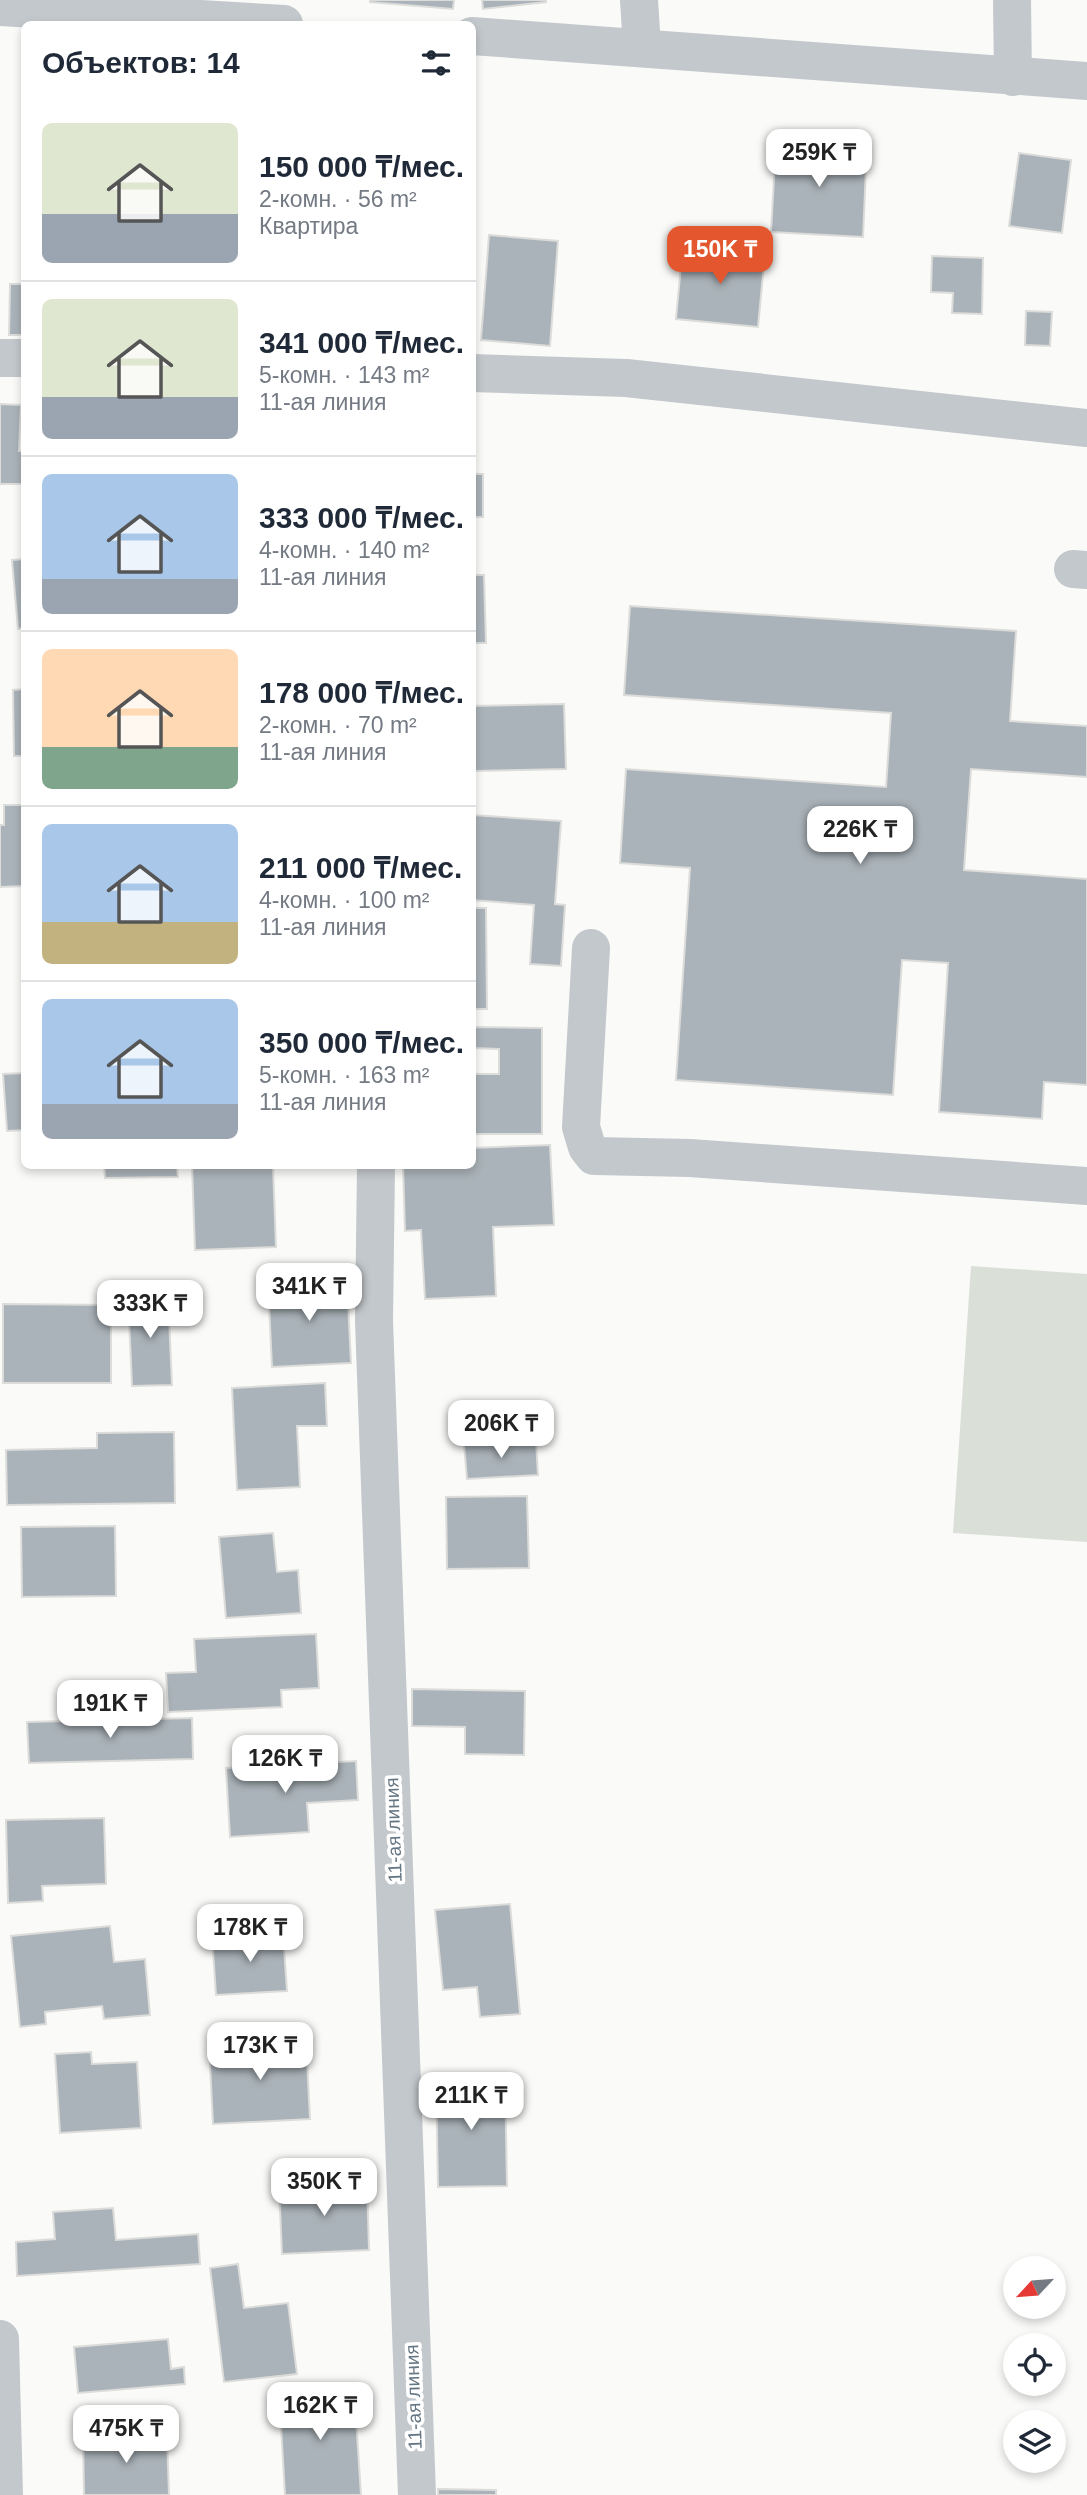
<!DOCTYPE html>
<html lang="ru">
<meta charset="utf-8">
<style>
:root{--surface:#fff;--page:#f2f2f3;--text:#1f2937;--muted:#747a83;--line:#e0e1e3;--accent:#e4572e}
body{margin:0;font-family:Helvetica,sans-serif;background:var(--page);color:var(--text);height:100vh;display:flex;flex-direction:column;font-size:26px;white-space:nowrap}
*{box-sizing:border-box;margin:0}
p{font-size:23px;color:var(--muted)}
.icon{flex:none;width:38px;height:38px;fill:none;stroke:currentColor;stroke-width:2;stroke-linecap:round;stroke-linejoin:round}
.map{position:relative;flex:1;overflow:hidden}
.panel{position:absolute;left:21px;top:21px;width:455px;height:1148px;display:flex;flex-direction:column;background:var(--surface);border-radius:10px;box-shadow:0 4px 10px #0003}
.panel>*{flex:none}
.needle{width:46px;rotate:244deg}
.tools{position:absolute;left:1003px;top:2256px;display:grid;gap:14px}
.tools a{display:grid;place-items:center;width:63px;height:63px;border-radius:50%;background:var(--surface);box-shadow:0 4px 10px #0003;font-size:35px}
.price{position:absolute;translate:-50% -60px;padding:0 16px;border-radius:14px;background:#fff;color:#222;font-size:23px;line-height:46px;filter:drop-shadow(0 2px 4px #0008)}
.price::after{content:'';position:absolute;left:50%;top:42px;width:21px;height:16px;margin-left:-10px;background:inherit;clip-path:polygon(0 0,100% 0,50% 100%)}
.price.current{background:var(--accent);color:#fff}
ul{padding:0;list-style:none}
li{display:flex;align-items:center;gap:21px;height:175px;padding:0 21px}
li+li{border-top:2px solid var(--line)}
li span{display:grid;place-items:center;flex:none;width:196px;height:140px;border-radius:10px;color:#555}
li>.icon{margin-inline-start:auto}
span .icon{width:84px;height:84px;fill:#fffc;stroke-width:1}
li b{font-size:30px}
h2{display:flex;justify-content:space-between;align-items:center;height:84px;padding:0 21px;font-size:30px}
.map>svg:first-child{display:block}
</style>
<div class="map">
<svg width="1087" height="2495" viewBox="0 0 1087 2495">
<rect width="100%" height="100%" fill="#fafaf8"/>
<!-- garden -->
<path fill="#dadfd7" d="M971,1266l116,8v268l-134,-9z"/>
<!-- building -->
<path fill="#aab3b9" stroke="#dcdcda" stroke-width="2" d="M370,0h84l-1,9 -83,-7z
M482,0h64v2l-63,7z
M776,141l91,5 -4,91 -92,-5z
M1019,153l52,7 -9,73 -53,-7z
M489,235l69,6 -8,105 -69,-6z
M683,244l82,9 -7,74 -82,-8z
M932,256l51,2 -1,56 -30,-1 1,-20 -22,-1z
M10,284h14v51h-15z
M1026,311l26,1 -2,34 -25,-1z
M0,404l21,1 -2,46h5v33h-24z
M472,474h11v43h-11z
M24,559v69l-6,1 -6,-69z
M472,575h12l2,68h-14z
M630,606l386,25 -6,90 77,5v51l-116,-8 -7,101 123,9v206l-43,-3 -2,37 -103,-7 9,-149 -46,-3 -9,135 -217,-15 14,-212 -70,-5 6,-94 260,18 5,-74 -267,-18z
M24,689v67h-10l-1,-66z
M564,704l2,65 -94,2v-65z
M4,805h20v81l-24,1v-62h4z
M472,815l89,6 -6,83 10,1 -4,61 -31,-2 4,-59 -62,-5z
M472,908h14l1,101h-15z
M472,1027l70,1v106h-70v-60h27v-25l-27,-1z
M23,1056h1v74l-17,1 -4,-57 21,-1z
M550,1145l4,80 -61,2 3,69 -71,3 -4,-69 -16,1 -2,-65h69v-18z
M104,1166h73l1,11 -73,1z
M192,1166h81l3,81 -81,3z
M347,1280l4,83 -79,4 -4,-84z
M168,1295l4,90 -40,1 -4,-90z
M3,1304l108,1v78h-108z
M325,1383l2,43h-30l3,61 -63,3 -5,-102z
M174,1432l1,71 -168,2 -1,-55 91,-2v-15z
M536,1440l2,35 -71,4 -3,-34z
M527,1496l2,72 -82,1 -1,-72z
M115,1526l1,70 -94,1 -1,-70z
M273,1533l4,39 21,-2 3,43 -75,5 -7,-81z
M316,1634l3,54 -38,2 1,17 -114,5 -2,-39 30,-1 -2,-33z
M412,1689l113,2 -1,64 -59,-1v-27l-53,-1z
M192,1718l1,41 -164,4 -2,-41z
M356,1761l2,39 -51,3 2,29 -79,5 -4,-69z
M104,1818l2,66 -64,2 1,15 -35,2 -2,-83z
M510,1904l10,110 -40,3 -3,-30 -34,3 -8,-80z
M110,1926l4,36 31,-3 5,56 -46,4 -2,-13 -57,6 1,12 -26,3 -9,-91z
M283,1932l4,59 -71,4 -4,-59z
M306,2039l4,80 -97,5 -4,-80z
M91,2052l1,12 45,-2 4,66 -81,5 -5,-79z
M505,2077l2,109 -69,1 -2,-109z
M367,2182l2,68 -87,4 -3,-68z
M113,2208l3,32 82,-6 2,30 -183,12 -1,-34 39,-3 -2,-27z
M238,2264l6,44 44,-5 9,71 -73,8 -14,-114z
M168,2339l3,30 13,-2 1,17 -107,9 -4,-46z
M354,2387l7,108h-76l-6,-104z
M167,2434l2,61h-85l-1,-59z
M438,2489l58,1v5h-58z"/>
<g fill="none" stroke-linecap="round" stroke-linejoin="round">
<!-- minor -->
<path stroke="#c3c8cc" stroke-width="38" d="M639,0l3,47
M1012,0l1,77
M0,7l284,17
M472,36l615,45
M0,358h24
M472,373l154,5 461,50
M1073,569l14,1
M591,948l-10,179 6,20 7,9 96,2 397,28
M376,1166l-2,155 43,1174
M0,2339l4,156"/>
</g>
<g text-anchor="middle" stroke-width="7" stroke-linejoin="round" paint-order="stroke">
<!-- street labels -->
<g font-size="19" fill="#657683" stroke="#fff">
<text transform="translate(393 1830) rotate(-92)" y="7">11-ая линия</text>
<text transform="translate(413 2397) rotate(-92)" y="7">11-ая линия</text>
</g>
</g>
</svg>
<div class="tools">
<a><svg class="needle" viewBox="-14 -14 28 28"><path d="M0-13l5 13h-10z" fill="#e53935"/><path d="M0 13l5-13h-10z" fill="#747a83"/></svg></a>
<a><svg class="icon" aria-label="locate" viewBox="0 0 24 24"><circle cx="12" cy="12" r="6"/><path d="M12 2v4M12 18v4M2 12h4M18 12h4"/></svg></a>
<a><svg class="icon" aria-label="layers" viewBox="0 0 24 24"><path d="M12 4l9 5-9 5-9-5zM3 14l9 5 9-5"/></svg></a>
</div>
<b class="price" style="left:819px;top:189px">259K ₸</b>
<b class="price current" style="left:720px;top:286px">150K ₸</b>
<b class="price" style="left:860px;top:866px">226K ₸</b>
<b class="price" style="left:309px;top:1323px">341K ₸</b>
<b class="price" style="left:150px;top:1340px">333K ₸</b>
<b class="price" style="left:501px;top:1460px">206K ₸</b>
<b class="price" style="left:110px;top:1740px">191K ₸</b>
<b class="price" style="left:285px;top:1795px">126K ₸</b>
<b class="price" style="left:250px;top:1964px">178K ₸</b>
<b class="price" style="left:260px;top:2082px">173K ₸</b>
<b class="price" style="left:471px;top:2132px">211K ₸</b>
<b class="price" style="left:324px;top:2218px">350K ₸</b>
<b class="price" style="left:320px;top:2442px">162K ₸</b>
<b class="price" style="left:126px;top:2465px">475K ₸</b>
<section class="panel">
<h2>Объектов: 14<svg class="icon" aria-label="filters" viewBox="0 0 24 24"><path d="M4 7h16M4 17h16"/><circle cx="9" cy="7" r="2"/><circle cx="15" cy="17" r="2"/></svg></h2>
<ul>
<li><span style="background:linear-gradient(#dfe7d0 65%,#9aa5b1 0)"><svg class="icon" aria-label="home" viewBox="0 0 24 24"><path d="M3 11l9-7 9 7M6 9v11h12V9"/></svg></span><div><b>150 000 ₸/мес.</b><p>2-комн. · 56 m²</p><p>Квартира</p></div></li>
<li><span style="background:linear-gradient(#dfe7d0 70%,#9aa5b1 0)"><svg class="icon" aria-label="home" viewBox="0 0 24 24"><path d="M3 11l9-7 9 7M6 9v11h12V9"/></svg></span><div><b>341 000 ₸/мес.</b><p>5-комн. · 143 m²</p><p>11-ая линия</p></div></li>
<li><span style="background:linear-gradient(#a9c7e8 75%,#9aa5b1 0)"><svg class="icon" aria-label="home" viewBox="0 0 24 24"><path d="M3 11l9-7 9 7M6 9v11h12V9"/></svg></span><div><b>333 000 ₸/мес.</b><p>4-комн. · 140 m²</p><p>11-ая линия</p></div></li>
<li><span style="background:linear-gradient(#ffd9b3 70%,#7fa58c 0)"><svg class="icon" aria-label="home" viewBox="0 0 24 24"><path d="M3 11l9-7 9 7M6 9v11h12V9"/></svg></span><div><b>178 000 ₸/мес.</b><p>2-комн. · 70 m²</p><p>11-ая линия</p></div></li>
<li><span style="background:linear-gradient(#a9c7e8 70%,#c2b280 0)"><svg class="icon" aria-label="home" viewBox="0 0 24 24"><path d="M3 11l9-7 9 7M6 9v11h12V9"/></svg></span><div><b>211 000 ₸/мес.</b><p>4-комн. · 100 m²</p><p>11-ая линия</p></div></li>
<li><span style="background:linear-gradient(#a9c7e8 75%,#9aa5b1 0)"><svg class="icon" aria-label="home" viewBox="0 0 24 24"><path d="M3 11l9-7 9 7M6 9v11h12V9"/></svg></span><div><b>350 000 ₸/мес.</b><p>5-комн. · 163 m²</p><p>11-ая линия</p></div></li>
</ul>
</section>
</div>
